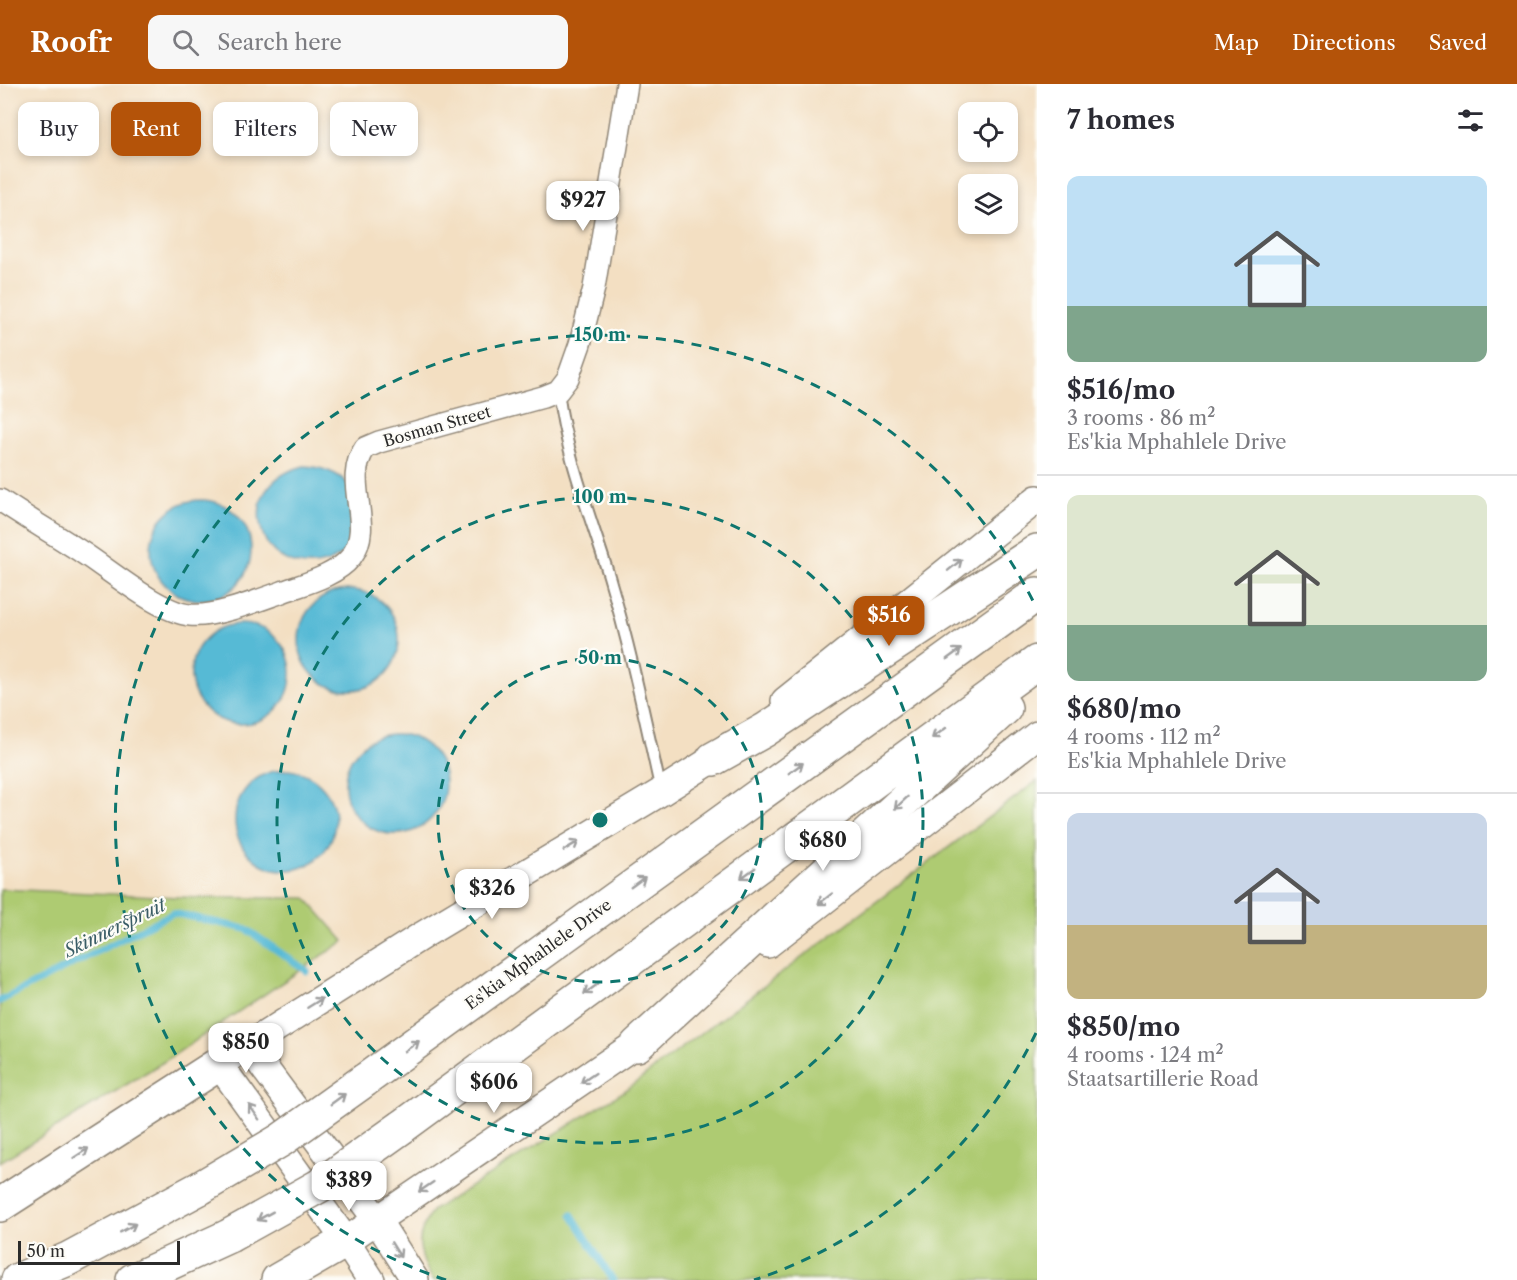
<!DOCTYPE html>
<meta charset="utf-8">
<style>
:root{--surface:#fff;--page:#f7f7f7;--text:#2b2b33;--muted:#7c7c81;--line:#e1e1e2;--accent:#b45309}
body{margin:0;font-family:"Libre Caslon Text",serif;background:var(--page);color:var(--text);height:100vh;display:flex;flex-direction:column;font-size:22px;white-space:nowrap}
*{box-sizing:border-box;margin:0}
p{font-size:20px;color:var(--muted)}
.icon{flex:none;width:33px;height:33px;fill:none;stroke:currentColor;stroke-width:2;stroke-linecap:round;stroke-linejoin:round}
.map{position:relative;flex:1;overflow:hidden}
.panel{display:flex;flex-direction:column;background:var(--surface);width:480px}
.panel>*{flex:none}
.hud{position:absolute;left:18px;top:18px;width:570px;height:54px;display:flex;gap:12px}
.controls{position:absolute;left:958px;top:18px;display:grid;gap:12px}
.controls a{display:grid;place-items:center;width:60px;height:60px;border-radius:12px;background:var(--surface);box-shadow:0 3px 9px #0003;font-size:30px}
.scale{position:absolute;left:18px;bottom:15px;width:162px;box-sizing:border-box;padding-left:6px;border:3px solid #2b2b2b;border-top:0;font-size:16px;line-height:21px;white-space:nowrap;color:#2b2b2b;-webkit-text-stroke:4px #fdfcf7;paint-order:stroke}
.price{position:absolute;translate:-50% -51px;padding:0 14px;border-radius:12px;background:#fff;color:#222;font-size:20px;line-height:39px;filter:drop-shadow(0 2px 3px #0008)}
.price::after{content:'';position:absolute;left:50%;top:36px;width:18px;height:14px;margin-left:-9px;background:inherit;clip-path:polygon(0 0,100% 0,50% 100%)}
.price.on{background:var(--accent);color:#fff}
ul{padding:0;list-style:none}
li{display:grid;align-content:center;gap:12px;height:318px;padding:0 30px}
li+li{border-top:2px solid var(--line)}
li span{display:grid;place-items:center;height:186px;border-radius:12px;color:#555}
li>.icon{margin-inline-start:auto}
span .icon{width:108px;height:108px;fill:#fffc;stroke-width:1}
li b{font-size:26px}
h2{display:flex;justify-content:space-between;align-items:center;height:72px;padding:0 30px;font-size:26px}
.pill{padding:0 21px;border-radius:12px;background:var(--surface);box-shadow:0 3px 9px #0003;font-size:21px;line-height:54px}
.pill.on{background:var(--accent);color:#fff}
header{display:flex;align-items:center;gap:36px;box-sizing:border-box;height:84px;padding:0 30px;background:var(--accent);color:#fff}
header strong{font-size:28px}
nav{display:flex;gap:33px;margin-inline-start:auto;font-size:21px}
.search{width:420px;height:54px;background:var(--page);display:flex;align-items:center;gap:15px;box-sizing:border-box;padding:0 21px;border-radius:12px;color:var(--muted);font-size:22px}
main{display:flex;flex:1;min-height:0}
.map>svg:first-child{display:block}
</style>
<header>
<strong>Roofr</strong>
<div class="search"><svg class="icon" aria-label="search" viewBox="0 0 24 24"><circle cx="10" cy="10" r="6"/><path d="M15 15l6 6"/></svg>Search here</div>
<nav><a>Map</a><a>Directions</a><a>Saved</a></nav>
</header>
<main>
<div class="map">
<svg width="1037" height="1196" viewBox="0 0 1037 1196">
<rect width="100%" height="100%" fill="#fdfcf7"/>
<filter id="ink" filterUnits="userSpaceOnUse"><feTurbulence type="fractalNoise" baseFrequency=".0167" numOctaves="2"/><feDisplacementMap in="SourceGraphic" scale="12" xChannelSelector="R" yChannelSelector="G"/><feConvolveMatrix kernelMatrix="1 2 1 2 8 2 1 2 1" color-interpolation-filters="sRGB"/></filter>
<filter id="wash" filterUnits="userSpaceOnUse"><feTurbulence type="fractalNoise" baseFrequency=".008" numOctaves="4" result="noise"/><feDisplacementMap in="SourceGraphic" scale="24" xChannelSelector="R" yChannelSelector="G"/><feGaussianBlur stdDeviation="1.35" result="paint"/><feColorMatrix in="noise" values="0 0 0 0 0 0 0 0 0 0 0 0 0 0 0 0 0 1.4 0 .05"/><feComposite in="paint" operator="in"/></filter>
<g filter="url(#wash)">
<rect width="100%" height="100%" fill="#f3dfc2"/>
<!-- green -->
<path fill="#aecb72" stroke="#6c7b4e" stroke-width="1.5" d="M1037,697v499h-604c-16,-26 -19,-44 0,-70l190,-118z
M0,805l201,9h105l38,43 -179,120 -165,101z"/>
<!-- water -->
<path fill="#57bad5" stroke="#417280" stroke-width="1.5" d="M304,382c20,1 45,9 51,32 2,7 -2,19 -3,27 -1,6 0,17 -4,22 -20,28 -71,23 -84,-10 -14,-36 5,-62 40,-71z
M151 466a50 50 0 1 1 100 0a50 50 0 1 1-100 0Z
M299 556a50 50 0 1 1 100 0a50 50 0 1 1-100 0Z
M191 590a50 50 0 1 1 100 0a50 50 0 1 1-100 0Z
M345 700a50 50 0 1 1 100 0a50 50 0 1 1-100 0Z
M235 736a50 50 0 1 1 100 0a50 50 0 1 1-100 0Z"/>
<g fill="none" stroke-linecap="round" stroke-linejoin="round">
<!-- stream -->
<path stroke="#57bad5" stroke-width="7" d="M0,917l173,-88 73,16 61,42
M572,1131l41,65"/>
</g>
</g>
<g filter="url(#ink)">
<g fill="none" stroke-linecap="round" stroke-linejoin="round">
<defs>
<path id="service" d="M558,307c8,64 32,124 51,185 21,71 36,143 52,215"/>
<path id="minor" d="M0,416c25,17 51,32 77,49 29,18 81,63 113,66 24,3 69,-15 92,-23 22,-8 54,-16 69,-35 25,-33 -10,-74 14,-109l14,-6 164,-45 15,-6 10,-13 12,-34 14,-56 33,-204"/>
<path id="tertiary" d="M785,617l252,-202
M768,860l269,-209
M248,962l129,174 38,60
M346,1157l306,-208
M371,1196l-25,-39 -127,-177 204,-129 238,-143 52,-33 16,-13"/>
<path id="primary" d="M713,675l52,-29 272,-179
M637,961l368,-337
M365,996l672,-486
M402,1043l635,-465
M0,1121l219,-141
M18,1196l50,-21 132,-71
M133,1196l96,-44
M278,1196l68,-39"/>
</defs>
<!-- service casing -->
<use href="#service" stroke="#8f8576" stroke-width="14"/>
<!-- minor casing -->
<use href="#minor" stroke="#8f8576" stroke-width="24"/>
<!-- tertiary casing -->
<use href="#tertiary" stroke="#8f8576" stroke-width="30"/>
<!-- primary casing -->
<use href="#primary" stroke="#8f8576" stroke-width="36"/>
<!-- service -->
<use href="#service" stroke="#fff" stroke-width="10"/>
<!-- minor -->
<use href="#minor" stroke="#fff" stroke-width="21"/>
<!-- tertiary -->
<use href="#tertiary" stroke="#fff" stroke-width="27"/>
<!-- primary -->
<use href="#primary" stroke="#fff" stroke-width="33"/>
<defs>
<path id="primary-bridge" d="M200,1104l81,-48 84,-60
M229,1152l90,-50 83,-59"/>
</defs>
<!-- primary-bridge casing -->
<use href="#primary-bridge" stroke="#8f8576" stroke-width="36" stroke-linecap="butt"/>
<!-- primary-bridge -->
<use href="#primary-bridge" stroke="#fff" stroke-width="33"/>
</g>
<!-- one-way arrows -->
<defs><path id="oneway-shaft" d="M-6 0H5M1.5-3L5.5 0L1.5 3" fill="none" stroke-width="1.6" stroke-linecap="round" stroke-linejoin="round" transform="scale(1.5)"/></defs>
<g stroke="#a0a0a0">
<use href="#oneway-shaft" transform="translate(955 481) rotate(-39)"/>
<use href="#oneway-shaft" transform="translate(954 570) rotate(-36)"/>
<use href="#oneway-shaft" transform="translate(939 649) rotate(144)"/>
<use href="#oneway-shaft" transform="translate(796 684) rotate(-36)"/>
<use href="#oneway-shaft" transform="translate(901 719) rotate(137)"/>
<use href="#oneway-shaft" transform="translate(571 762) rotate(-31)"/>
<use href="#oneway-shaft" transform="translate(748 789) rotate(144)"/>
<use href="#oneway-shaft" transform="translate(638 798) rotate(-36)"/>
<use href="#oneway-shaft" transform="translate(825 815) rotate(142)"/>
<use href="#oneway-shaft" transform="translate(591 905) rotate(144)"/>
<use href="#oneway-shaft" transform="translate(315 919) rotate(-32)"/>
<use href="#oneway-shaft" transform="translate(412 962) rotate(-36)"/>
<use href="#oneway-shaft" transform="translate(588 994) rotate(146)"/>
<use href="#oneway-shaft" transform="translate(338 1015) rotate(-36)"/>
<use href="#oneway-shaft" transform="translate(254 1028) rotate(-125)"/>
<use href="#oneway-shaft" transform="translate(81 1069) rotate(-33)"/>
<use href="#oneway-shaft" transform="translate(426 1103) rotate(146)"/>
<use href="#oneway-shaft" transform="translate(265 1132) rotate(151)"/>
<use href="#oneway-shaft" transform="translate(128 1144) rotate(-29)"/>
<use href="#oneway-shaft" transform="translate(396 1166) rotate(58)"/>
</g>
</g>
<!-- distance rings -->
<g fill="none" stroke="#0f766e" stroke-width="3" stroke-dasharray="10 8">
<circle cx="600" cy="736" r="162"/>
<circle cx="600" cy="736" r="323"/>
<path d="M1036 949A485 485 0 0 1 754 1196M446 1196A485 485 0 1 1 1036 523"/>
</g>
<g text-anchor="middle" stroke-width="4.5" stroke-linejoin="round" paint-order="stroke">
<!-- street labels -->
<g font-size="16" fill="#2b2b2b" stroke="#fdfcf7">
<text transform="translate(437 342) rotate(-16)" y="6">Bosman Street</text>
<text transform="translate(538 870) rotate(-36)" y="6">Es'kia Mphahlele Drive</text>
</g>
<!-- water labels -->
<g font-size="18" font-style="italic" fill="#3a5d66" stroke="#fdfcf7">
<text transform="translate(115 844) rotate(-26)" y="6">Skinnerspruit</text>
</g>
</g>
<circle cx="600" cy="736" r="9" fill="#0f766e" stroke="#fdfcf7" stroke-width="3"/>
<g font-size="18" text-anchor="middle" font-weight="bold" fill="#0f766e" stroke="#fdfcf7" stroke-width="4.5" stroke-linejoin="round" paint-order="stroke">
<text x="600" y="257">150 m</text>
<text x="600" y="419">100 m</text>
<text x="600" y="580">50 m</text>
</g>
</svg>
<div class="controls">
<a><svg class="icon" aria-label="locate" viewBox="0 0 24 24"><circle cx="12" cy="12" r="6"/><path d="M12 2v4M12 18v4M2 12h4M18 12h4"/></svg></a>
<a><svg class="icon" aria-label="layers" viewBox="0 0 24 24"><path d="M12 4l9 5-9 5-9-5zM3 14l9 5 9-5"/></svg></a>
</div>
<div class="scale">50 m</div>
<b class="price" style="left:583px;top:148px">$927</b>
<b class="price on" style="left:889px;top:563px">$516</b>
<b class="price" style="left:823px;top:788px">$680</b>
<b class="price" style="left:492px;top:836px">$326</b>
<b class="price" style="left:246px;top:990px">$850</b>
<b class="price" style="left:494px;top:1030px">$606</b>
<b class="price" style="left:349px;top:1128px">$389</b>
<div class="hud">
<a class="pill">Buy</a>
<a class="pill on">Rent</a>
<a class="pill">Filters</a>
<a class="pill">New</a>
</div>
</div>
<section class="panel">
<h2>7 homes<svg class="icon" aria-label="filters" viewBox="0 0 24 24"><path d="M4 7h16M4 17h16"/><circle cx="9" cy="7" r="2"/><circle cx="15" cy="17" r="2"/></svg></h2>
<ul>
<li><span style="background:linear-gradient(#bfe0f5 70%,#7fa58c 0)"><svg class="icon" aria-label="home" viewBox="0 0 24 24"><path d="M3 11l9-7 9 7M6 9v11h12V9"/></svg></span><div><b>$516/mo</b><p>3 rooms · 86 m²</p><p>Es'kia Mphahlele Drive</p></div></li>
<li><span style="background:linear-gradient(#dfe7d0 70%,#7fa58c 0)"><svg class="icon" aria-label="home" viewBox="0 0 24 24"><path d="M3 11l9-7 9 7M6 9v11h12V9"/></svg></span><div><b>$680/mo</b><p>4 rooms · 112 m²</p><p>Es'kia Mphahlele Drive</p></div></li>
<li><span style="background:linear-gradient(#c9d6e8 60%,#c2b280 0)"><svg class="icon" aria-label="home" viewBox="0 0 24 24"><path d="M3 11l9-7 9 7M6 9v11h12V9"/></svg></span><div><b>$850/mo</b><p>4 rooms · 124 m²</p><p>Staatsartillerie Road</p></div></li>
</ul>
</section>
</main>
